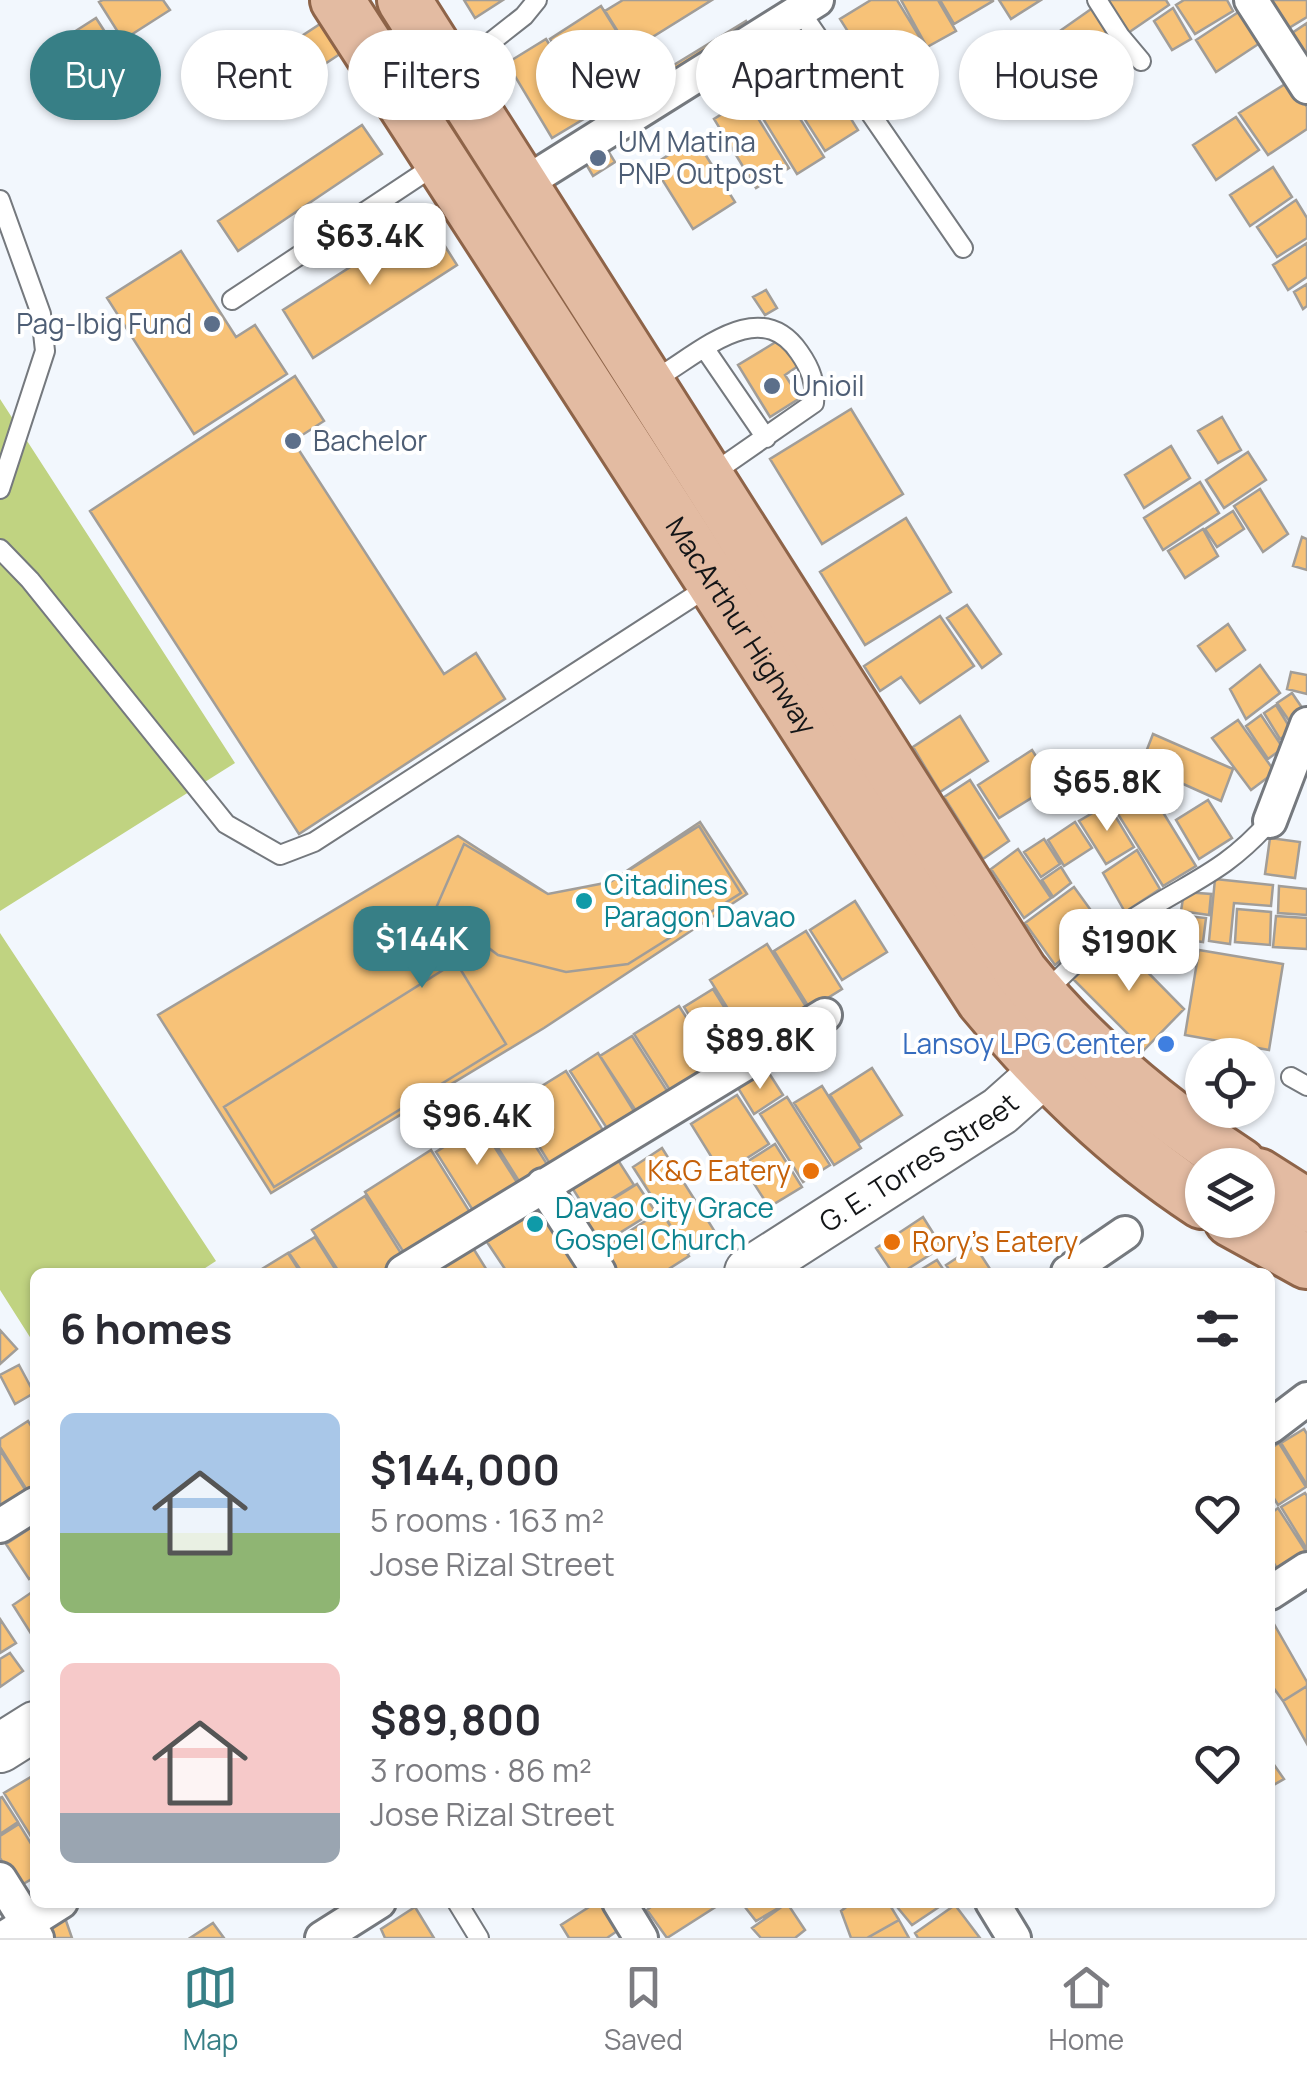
<!DOCTYPE html>
<meta charset="utf-8">
<style>
:root{--surface:#fff;--page:#f7f7f7;--text:#2b2b33;--muted:#7c7c81;--line:#e1e1e2;--accent:#377f86}
body{margin:0;font-family:Manrope,sans-serif;background:var(--page);color:var(--text);height:100vh;display:flex;flex-direction:column;font-size:38px;white-space:nowrap}
*{box-sizing:border-box;margin:0}
p{font-size:32px;color:var(--muted)}
.icon{flex:none;width:55px;height:55px;fill:none;stroke:currentColor;stroke-width:2;stroke-linecap:round;stroke-linejoin:round}
.map{position:relative;flex:1;overflow:hidden}
.details{position:absolute;left:30px;top:1268px;width:1245px;height:640px;display:flex;flex-direction:column;background:var(--surface);border-radius:15px;box-shadow:0 2px 8px #0004}
.details>*{flex:none}
.hud{position:absolute;left:30px;top:30px;width:1248px;height:90px;display:flex;gap:20px}
.controls{position:absolute;left:1185px;top:1038px;display:grid;gap:20px}
.controls a{display:grid;place-items:center;width:90px;height:90px;border-radius:50%;background:var(--surface);box-shadow:0 2px 8px #0004;font-size:50px}
.price{position:absolute;translate:-50% -85px;padding:0 22px;border-radius:20px;background:#fff;color:#222;font-size:32px;line-height:65px;filter:drop-shadow(0 2px 5px #0008)}
.price::after{content:'';position:absolute;left:50%;top:60px;width:30px;height:22px;margin-left:-15px;background:inherit;clip-path:polygon(0 0,100% 0,50% 100%)}
.price.active{background:var(--accent);color:#fff}
ul{padding:0;list-style:none}
li{display:flex;align-items:center;gap:30px;height:250px;padding:0 30px}
li span{display:grid;place-items:center;flex:none;width:280px;height:200px;border-radius:15px;color:#555}
li>.icon{margin-inline-start:auto}
span .icon{width:120px;height:120px;fill:#fffc;stroke-width:1}
li b{font-size:42px}
h2{display:flex;justify-content:space-between;align-items:center;height:120px;padding:0 30px;font-size:42px}
.tag{padding:0 35px;border-radius:45px;background:var(--surface);box-shadow:0 2px 8px #0004;font-size:35px;line-height:90px}
.tag.active{background:var(--accent);color:#fff}
.tabs{display:flex;justify-content:space-around;align-items:center;height:140px;border-top:2px solid var(--line);background:var(--surface);font-size:28px;color:var(--muted)}
.tabs a{display:grid;justify-items:center;gap:5px}
.tabs .active{color:var(--accent)}
.map>svg:first-child{display:block}
</style>
<div class="map">
<svg width="1307" height="1938" viewBox="0 0 1307 1938">
<rect width="100%" height="100%" fill="#f2f7fd"/>
<!-- green -->
<path fill="#c0d381" d="M0,399l235,364 -235,148z
M0,933l216,328 -17,11h-164v73l-35,-55z"/>
<!-- building -->
<path fill="#f7c278" stroke="#a19d98" stroke-width="2.5" d="M103,0h60l7,10 -47,30 -24,-38z
M464,0h39l-28,18z
M623,0h89l-82,51 -25,-40z
M871,0h26l36,59 -49,30 -44,-70z
M901,0h37l18,31 -29,16z
M940,0h53v1l-39,23z
M999,0h42l-30,19z
M1107,0h59l3,5 -41,28z
M1184,0h43l6,11 -38,23 -19,-29z
M1272,0h35v17l-28,17 -18,-27z
M601,6l46,74 -51,32 -46,-73z
M1094,7l16,24 -46,33 -17,-24z
M1173,8l18,31 -19,11 -18,-29z
M1240,11l20,32 -44,29 -20,-32z
M96,18l31,48 -54,35 -32,-48z
M746,21l8,13 -96,57 -7,-12z
M1307,23v38l-24,-22z
M320,24l20,30 -65,43 -19,-31z
M1106,38l15,22 -32,25 -15,-23z
M546,39l46,75 -40,24 -45,-75z
M813,58l45,72 -33,21 -46,-72z
M769,69l55,88 -27,17 -54,-88z
M1290,81l17,26v22l-39,26 -29,-42z
M746,99l43,69 -33,20 -42,-69z
M1236,117l23,33 -43,30 -23,-35z
M362,125l20,29 -144,97 -20,-30z
M695,138l40,64 -42,27 -40,-64z
M602,141l13,21 -22,14 -13,-22z
M1273,167l19,30 -42,29 -20,-31z
M1296,200l11,18v20l-30,19 -20,-30z
M427,218l30,47 -144,93 -30,-48z
M1307,243v34l-19,13 -15,-25z
M181,251l55,86 19,-12 32,49 -93,60 -87,-136z
M1307,284v22l-4,3 -9,-17z
M766,290l11,18 -12,7 -12,-18z
M784,337l17,27 -16,11 15,23 -30,19 -32,-52z
M295,376l29,45 -31,20 151,233 32,-21 29,46 -206,135 -209,-323z
M851,409l52,85 -81,50 -52,-85z
M1222,417l19,33 -23,13 -20,-32z
M1171,446l19,32 -46,30 -19,-33z
M1248,452l18,28 -42,28 -18,-28z
M1200,482l19,31 -56,37 -19,-32z
M1260,489l28,45 -25,18 -29,-46z
M1233,511l11,18 -27,18 -12,-18z
M906,518l45,74 -86,53 -45,-73z
M1203,529l15,27 -33,22 -17,-27z
M1302,537l5,2v31l-14,-4z
M967,605l34,49 -19,14 -35,-50z
M940,616l34,50 -54,37 -19,-26 -21,14 -16,-25z
M1228,624l17,26 -29,21 -18,-25z
M1260,665l20,28 -34,26 -16,-30z
M1291,672l16,3v19l-20,-5z
M1292,693l13,19 -15,10 -13,-19z
M1276,705l16,26 -12,8 -16,-26z
M1261,715l22,33 -15,11 -22,-33z
M960,716l28,45 -48,31 -27,-45z
M1238,720l37,52 -24,18 -39,-52z
M1153,734l80,35 -12,32 -80,-36z
M1032,750l22,34 -55,34 -21,-33z
M970,780l39,61 -26,18 -39,-62z
M1145,783l51,83 -33,20 -52,-83z
M1208,800l24,38 -33,21 -23,-39z
M1108,804l26,43 -28,17 -27,-43z
M700,822l47,72 -203,134 -273,165 -113,-178 300,-179 90,58 62,-12z
M1075,822l17,26 -28,18 -16,-26z
M699,826l42,67 -113,71 -62,8 -68,-17 -62,-47 28,-64 84,50 62,-12z
M1270,838l30,4 -5,36 -30,-4z
M1044,839l16,25 -19,13 -17,-25z
M1018,849l33,49 -27,20 -33,-49z
M1137,850l23,39 -35,23 -22,-39z
M1061,867l10,16 -18,14 -11,-17z
M1215,879l58,6 -2,21 -37,-3 -4,41 -21,-3z
M1279,886l28,3v26l-29,-2z
M1074,887l29,40 -48,38 -30,-42z
M1184,892l27,2 -2,21 -28,-4z
M855,901l32,51 -45,28 -32,-50z
M1237,909l34,3 -1,33 -35,-3z
M1150,912l21,3 -2,21 -22,-3z
M1177,915l29,3 -3,24 -29,-4z
M1276,916l31,2v31l-34,-2z
M806,931l36,58 -32,20 -36,-58z
M1114,938l70,71 -40,41 -71,-71z
M767,944l43,69 -57,36 -43,-69z
M1199,950l84,14 -14,86 -84,-15z
M456,962l50,82 -232,143 -50,-80z
M713,989l39,63 -29,18 -39,-63z
M679,1006l39,61 -45,28 -39,-61z
M632,1036l39,61 -31,20 -40,-61z
M598,1053l39,63 -27,17 -40,-62z
M872,1068l30,47 -42,27 -30,-47z
M767,1070l16,25 -29,19 -16,-26z
M566,1071l40,64 -53,34 -40,-65z
M822,1086l39,62 -27,17 -40,-62z
M737,1095l32,49 -47,30 -31,-50z
M787,1097l43,68 -27,17 -43,-68z
M512,1109l38,60 -28,17 -37,-59z
M480,1124l38,60 -44,28 -38,-60z
M775,1144l27,43 -33,20 -27,-42z
M662,1148l55,87 -29,18 -55,-86z
M431,1150l42,67 -65,42 -43,-67z
M616,1157l18,28 -46,28 -17,-27z
M637,1184l18,27 -60,37 -17,-27z
M365,1196l39,62 -23,14h-42l-27,-42z
M543,1206l44,66h-80l-20,-30z
M661,1211l28,45 -25,16h-54l-13,-20z
M923,1217l19,30 -39,25h-11l-16,-24z
M315,1237l22,35h-35l-13,-19z
M975,1246l17,26h-41l-5,-7z
M473,1248l15,24h-54z
M288,1253l12,19h-43z
M937,1260l8,12h-28z
M0,1330l17,19 -17,15z
M19,1365l15,28 -19,11 -15,-29z
M28,1421l7,11v60l-5,3 -30,-48v-8z
M1304,1429l3,5v51l-26,-42z
M1279,1443l27,44 -28,18 -8,-13v-43z
M0,1450l28,44 -28,17z
M1305,1493l2,3v53l-26,-42z
M1278,1508l29,45 -26,22 -11,-18v-43z
M35,1525v50l-6,4 -23,-35z
M35,1590v50l-22,-35z
M0,1619l16,24 -16,10z
M1274,1624l33,58v4l-24,15 -13,-18v-57z
M10,1653l13,18 -23,16v-28z
M1307,1686v58l-24,-43z
M1270,1759l14,20 -14,8z
M34,1775l1,1v67l-31,-50z
M2,1797l16,25 -18,12v-36z
M19,1824l16,26v27l-17,10 -18,-29v-22z
M597,1902h11l15,25 -16,11h-38l-8,-13z
M657,1902h58l2,4 -50,32 -20,-28z
M741,1902h46v1l-31,18z
M853,1902h35l11,18 -32,18h-16l-10,-27z
M893,1902h47l2,3 -30,20z
M787,1903l18,27 -10,8h-34l-9,-10z
M955,1905l25,33h-62l-3,-5z
M415,1907l19,31h-49l-4,-9z
M64,1915l8,23h-21l-5,-17z
M899,1920l10,18h-42z
M213,1923l11,15h-34z"/>
<g fill="none" stroke-linecap="round" stroke-linejoin="round">
<defs>
<path id="lane" d="M1097,0l23,36 21,25
M800,11l163,237
M454,71l70,-55 13,-16
M0,200l41,114 4,37 -45,138
M232,300l208,-138
M705,349l61,89
M652,381c44,-24 106,-88 147,-29 12,17 17,31 15,51l-105,73
M0,549l30,31 196,244 54,31 34,-13 394,-255
M1046,992c31,-33 66,-61 104,-84 51,-31 79,-41 120,-87
M1291,1077l16,9
M457,1902l22,36"/>
<path id="street" d="M1251,0l56,87
M522,185l295,-185
M1270,821l37,-97
M543,1185l56,87
M403,1272l422,-257
M1068,1272l57,-39
M1270,1427l37,-28
M0,1526l35,-22
M1270,1593l37,-24
M0,1879l37,59
M619,1902l22,36
M992,1902l22,36
M4,1938l57,-36
M322,1938l57,-36"/>
<g id="secondary">
<path id="s1" d="M749,1272l251,-161 73,-65"/>
<path d="M0,1748l35,-22"/>
</g>
<g id="primary">
<path id="s2" d="M337,0l646,1000c65,78 135,147 219,202"/>
<path d="M404,0l617,972c62,77 137,139 219,193"/>
<path d="M1258,1175l49,31"/>
<path d="M1231,1220l76,42"/>
</g>
</defs>
<!-- lane casing -->
<use href="#lane" stroke="#75797e" stroke-width="22"/>
<!-- street casing -->
<use href="#street" stroke="#75797e" stroke-width="38"/>
<!-- secondary casing -->
<use href="#secondary" stroke="#75797e" stroke-width="52"/>
<!-- primary casing -->
<use href="#primary" stroke="#8e6449" stroke-width="58"/>
<!-- lane -->
<use href="#lane" stroke="#fff" stroke-width="18"/>
<!-- street -->
<use href="#street" stroke="#fff" stroke-width="32"/>
<!-- secondary -->
<use href="#secondary" stroke="#fff" stroke-width="48"/>
<!-- primary -->
<use href="#primary" stroke="#e3bba2" stroke-width="52"/>
</g>
<!-- markers -->
<g fill="#5c6f8a" stroke="#fff" stroke-width="4">
<circle cx="598" cy="158" r="10"/>
<circle cx="212" cy="324" r="10"/>
<circle cx="772" cy="386" r="10"/>
<circle cx="293" cy="441" r="10"/>
</g>
<g fill="#0f9aa8" stroke="#fff" stroke-width="4">
<circle cx="584" cy="901" r="10"/>
<circle cx="535" cy="1224" r="10"/>
</g>
<circle fill="#3f7fe0" stroke="#fff" stroke-width="4" cx="1166" cy="1044" r="10"/>
<g fill="#e8710a" stroke="#fff" stroke-width="4">
<circle cx="811" cy="1171" r="10"/>
<circle cx="892" cy="1242" r="10"/>
</g>
<g text-anchor="middle" stroke-width="8" stroke-linejoin="round" paint-order="stroke">
<!-- service labels -->
<g font-size="28" fill="#4e5e75" stroke="#fff" text-anchor="start">
<text x="618" y="152">UM Matina<tspan x="618" dy="32">PNP Outpost</tspan></text>
<text x="192" y="334" text-anchor="end">Pag-Ibig Fund</text>
<text x="792" y="396">Unioil</text>
<text x="313" y="451">Bachelor</text>
</g>
<!-- street labels -->
<g font-size="28" fill="#131517" stroke="#fff">
<text dy="10" stroke="none"><textPath href="#s2" startOffset="745">MacArthur Highway</textPath></text>
<text dy="10" stroke="none"><textPath href="#s1" startOffset="202">G. E. Torres Street</textPath></text>
</g>
<!-- culture labels -->
<g font-size="28" fill="#0d838f" stroke="#fff" text-anchor="start">
<text x="604" y="895">Citadines<tspan x="604" dy="32">Paragon Davao</tspan></text>
<text x="555" y="1218">Davao City Grace<tspan x="555" dy="32">Gospel Church</tspan></text>
</g>
<!-- shop labels -->
<g font-size="28" fill="#366cbe" stroke="#fff" text-anchor="end">
<text x="1146" y="1054">Lansoy LPG Center</text>
</g>
<!-- food labels -->
<g font-size="28" fill="#c56008" stroke="#fff" text-anchor="end">
<text x="791" y="1181">K&amp;G Eatery</text>
<text x="912" y="1252" text-anchor="start">Rory's Eatery</text>
</g>
</g>
</svg>
<div class="controls">
<a><svg class="icon" aria-label="locate" viewBox="0 0 24 24"><circle cx="12" cy="12" r="6"/><path d="M12 2v4M12 18v4M2 12h4M18 12h4"/></svg></a>
<a><svg class="icon" aria-label="layers" viewBox="0 0 24 24"><path d="M12 4l9 5-9 5-9-5zM3 14l9 5 9-5"/></svg></a>
</div>
<b class="price" style="left:370px;top:288px">$63.4K</b>
<b class="price" style="left:1107px;top:834px">$65.8K</b>
<b class="price active" style="left:422px;top:991px">$144K</b>
<b class="price" style="left:1129px;top:994px">$190K</b>
<b class="price" style="left:760px;top:1092px">$89.8K</b>
<b class="price" style="left:477px;top:1168px">$96.4K</b>
<div class="hud">
<a class="tag active">Buy</a>
<a class="tag">Rent</a>
<a class="tag">Filters</a>
<a class="tag">New</a>
<a class="tag">Apartment</a>
<a class="tag">House</a>
</div>
<section class="details">
<h2>6 homes<svg class="icon" aria-label="filters" viewBox="0 0 24 24"><path d="M4 7h16M4 17h16"/><circle cx="9" cy="7" r="2"/><circle cx="15" cy="17" r="2"/></svg></h2>
<ul>
<li><span style="background:linear-gradient(#a9c7e8 60%,#8fb573 0)"><svg class="icon" aria-label="home" viewBox="0 0 24 24"><path d="M3 11l9-7 9 7M6 9v11h12V9"/></svg></span><div><b>$144,000</b><p>5 rooms · 163 m²</p><p>Jose Rizal Street</p></div><svg class="icon" aria-label="heart" viewBox="0 0 24 24"><path d="M12 20l-8-8c-3-5 5-10 8-4 3-6 11-1 8 4z"/></svg></li>
<li><span style="background:linear-gradient(#f6c9c9 75%,#9aa5b1 0)"><svg class="icon" aria-label="home" viewBox="0 0 24 24"><path d="M3 11l9-7 9 7M6 9v11h12V9"/></svg></span><div><b>$89,800</b><p>3 rooms · 86 m²</p><p>Jose Rizal Street</p></div><svg class="icon" aria-label="heart" viewBox="0 0 24 24"><path d="M12 20l-8-8c-3-5 5-10 8-4 3-6 11-1 8 4z"/></svg></li>
</ul>
</section>
</div>
<nav class="tabs">
<a class="active"><svg class="icon" aria-label="map" viewBox="0 0 24 24"><path d="M3 6l6-2 6 2 6-2v14l-6 2-6-2-6 2zM9 4v14M15 6v14"/></svg>Map</a>
<a><svg class="icon" aria-label="saved" viewBox="0 0 24 24"><path d="M7 4h10v16l-5-4-5 4z"/></svg>Saved</a>
<a><svg class="icon" aria-label="home" viewBox="0 0 24 24"><path d="M3 11l9-7 9 7M6 9v11h12V9"/></svg>Home</a>
</nav>
